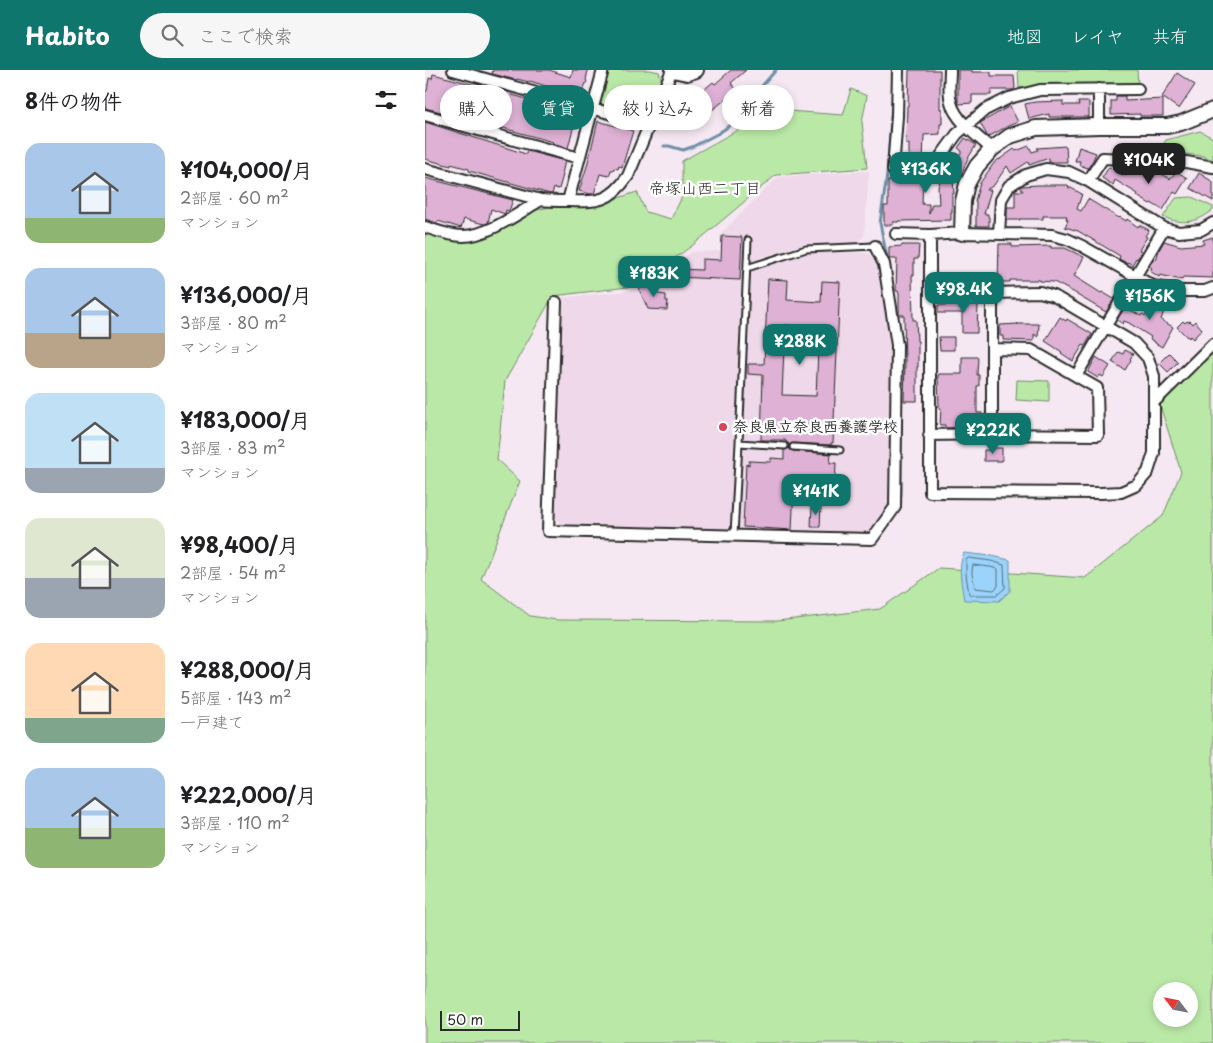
<!DOCTYPE html>
<html lang="ja">
<meta charset="utf-8">
<style>
:root{--surface:#fff;--page:#f6f6f6;--text:#202124;--muted:#757577;--accent:#0f766e}
body{margin:0;font-family:"Playpen Sans","Klee One",sans-serif;background:var(--page);color:var(--text);height:100vh;display:flex;flex-direction:column;font-size:19px;white-space:nowrap}
*{box-sizing:border-box;margin:0}
p{font-size:16px;color:var(--muted)}
.icon{flex:none;width:28px;height:28px;fill:none;stroke:currentColor;stroke-width:2;stroke-linecap:round;stroke-linejoin:round}
.map{position:relative;flex:1;overflow:hidden}
.details{display:flex;flex-direction:column;background:var(--surface);width:425px}
.details>*{flex:none}
.hud{position:absolute;left:15px;top:15px;width:475px;height:45px;display:flex;gap:10px}
.needle{width:32px;rotate:302deg}
.fabs{position:absolute;left:728px;top:912px;display:grid;gap:10px}
.fabs a{display:grid;place-items:center;width:45px;height:45px;border-radius:50%;background:var(--surface);box-shadow:0 2px 8px #0003;font-size:25px}
.scale{position:absolute;left:15px;bottom:12px;width:80px;box-sizing:border-box;padding-left:5px;border:2px solid #2b2b2b;border-top:0;font-size:14px;line-height:18px;white-space:nowrap;color:#2b2b2b;-webkit-text-stroke:4px #fff;paint-order:stroke}
.price{position:absolute;translate:-50% -42px;padding:0 11px;border-radius:10px;background:var(--accent);color:#fff;font-size:16px;line-height:32px;filter:drop-shadow(0 1px 2px #0008)}
.price::after{content:'';position:absolute;left:50%;top:30px;width:15px;height:11px;margin-left:-8px;background:inherit;clip-path:polygon(0 0,100% 0,50% 100%)}
.price.selected{background:#222;color:#fff}
ul{padding:0;list-style:none}
li{display:flex;align-items:center;gap:15px;height:125px;padding:0 25px}
li span{display:grid;place-items:center;flex:none;width:140px;height:100px;border-radius:15px;color:#555}
li>.icon{margin-inline-start:auto}
span .icon{width:60px;height:60px;fill:#fffc;stroke-width:1}
li b{font-size:21px}
h2{display:flex;justify-content:space-between;align-items:center;height:60px;padding:0 25px;font-size:21px}
.tag{padding:0 18px;border-radius:22px;background:var(--surface);box-shadow:0 2px 8px #0003;font-size:18px;line-height:45px}
.tag.selected{background:var(--accent);color:#fff}
header{display:flex;align-items:center;gap:30px;box-sizing:border-box;height:70px;padding:0 25px;background:var(--accent);color:#fff}
header strong{font-size:24px}
nav{display:flex;gap:28px;margin-inline-start:auto;font-size:18px}
.search{width:350px;height:45px;background:var(--page);display:flex;align-items:center;gap:12px;box-sizing:border-box;padding:0 18px;border-radius:28px;color:var(--muted);font-size:19px}
main{display:flex;flex:1;min-height:0}
.map>svg:first-child{display:block}
</style>
<header>
<strong>Habito</strong>
<div class="search"><svg class="icon" aria-label="search" viewBox="0 0 24 24"><circle cx="10" cy="10" r="6"/><path d="M15 15l6 6"/></svg>ここで検索</div>
<nav><a>地図</a><a>レイヤ</a><a>共有</a></nav>
</header>
<main>
<section class="details">
<h2>8件の物件<svg class="icon" aria-label="filters" viewBox="0 0 24 24"><path d="M4 7h16M4 17h16"/><circle cx="9" cy="7" r="2"/><circle cx="15" cy="17" r="2"/></svg></h2>
<ul>
<li><span style="background:linear-gradient(#a9c7e8 75%,#8fb573 0)"><svg class="icon" aria-label="home" viewBox="0 0 24 24"><path d="M3 11l9-7 9 7M6 9v11h12V9"/></svg></span><div><b>¥104,000/月</b><p>2部屋 · 60 m²</p><p>マンション</p></div></li>
<li><span style="background:linear-gradient(#a9c7e8 65%,#b9a48a 0)"><svg class="icon" aria-label="home" viewBox="0 0 24 24"><path d="M3 11l9-7 9 7M6 9v11h12V9"/></svg></span><div><b>¥136,000/月</b><p>3部屋 · 80 m²</p><p>マンション</p></div></li>
<li><span style="background:linear-gradient(#bfe0f5 75%,#9aa5b1 0)"><svg class="icon" aria-label="home" viewBox="0 0 24 24"><path d="M3 11l9-7 9 7M6 9v11h12V9"/></svg></span><div><b>¥183,000/月</b><p>3部屋 · 83 m²</p><p>マンション</p></div></li>
<li><span style="background:linear-gradient(#dfe7d0 60%,#9aa5b1 0)"><svg class="icon" aria-label="home" viewBox="0 0 24 24"><path d="M3 11l9-7 9 7M6 9v11h12V9"/></svg></span><div><b>¥98,400/月</b><p>2部屋 · 54 m²</p><p>マンション</p></div></li>
<li><span style="background:linear-gradient(#ffd9b3 75%,#7fa58c 0)"><svg class="icon" aria-label="home" viewBox="0 0 24 24"><path d="M3 11l9-7 9 7M6 9v11h12V9"/></svg></span><div><b>¥288,000/月</b><p>5部屋 · 143 m²</p><p>一戸建て</p></div></li>
<li><span style="background:linear-gradient(#a9c7e8 60%,#8fb573 0)"><svg class="icon" aria-label="home" viewBox="0 0 24 24"><path d="M3 11l9-7 9 7M6 9v11h12V9"/></svg></span><div><b>¥222,000/月</b><p>3部屋 · 110 m²</p><p>マンション</p></div></li>
</ul>
</section>
<div class="map">
<svg width="788" height="973" viewBox="0 0 788 973">
<rect width="100%" height="100%" fill="#f5e8f2"/>
<filter id="ink" filterUnits="userSpaceOnUse"><feTurbulence type="fractalNoise" baseFrequency=".02" numOctaves="2"/><feDisplacementMap in="SourceGraphic" scale="10" xChannelSelector="R" yChannelSelector="G"/><feConvolveMatrix kernelMatrix="1 2 1 2 8 2 1 2 1" color-interpolation-filters="sRGB"/></filter>
<g filter="url(#ink)">
<!-- built -->
<path fill="#eed8e9" d="M444,101l-5,65 -7,8h-53l-45,14 2,9 48,-14h57l3,1 11,10 13,83 -1,161 -20,28 -308,-9 -14,-16 10,-213 60,-6 18,-3 54,-37 28,-1 1,-18 57,-56z"/>
<!-- green -->
<path fill="#bae9a7" stroke="#728a69" fill-rule="evenodd" d="M183,0h42l9,2 3,8 -13,33 -8,4 -38,-10 -4,-7z
M593,0h119l1,14 -96,1 -23,3z
M426,19l16,7 -5,26 5,46 -91,7 -83,70 -57,41 -83,10 -48,85 -8,79 23,21 -39,98 49,37 27,4 220,1 103,-12 59,-41 146,10 78,-62 18,-44 -21,-67 53,-55v693h-788v-811l37,10 29,-8 38,-22 20,-5h41l47,-15 9,20 25,7 11,-22v-36l92,-51 69,5zM736,921h28v28h-28z
M775,61l13,7v22l-10,-4 -43,-5 6,-11z
M767,127l21,10v3c-16,13 -31,15 -50,7l13,-19z
M592,310l32,1v21l-33,-2z"/>
<!-- water -->
<path fill="#9bd3fb" stroke="#6e90a8" d="M539,483l28,3 18,4v31l-11,10 -35,-1c-2,-14 -7,-33 0,-47z"/>
<g fill="none" stroke-linecap="round" stroke-linejoin="round">
<!-- shore -->
<path stroke="#586e7e" stroke-width="1" d="M544,488l22,3 13,4 1,23 -8,7h-26l-2,-1 -3,-19v-15z
M548,495l17,2 8,2v17l-4,4 -19,-2 -3,-14z"/>
<!-- stream -->
<path stroke="#6e90a8" stroke-width="3" d="M468,0v9
M239,76h5l14,4 9,-3 27,-14 41,-29 1,-2 1,-16 14,-16
M463,193l-8,-40 7,-48 5,-72
M476,425v-152"/>
</g>
<!-- building -->
<path fill="#deb1d5" stroke="#2b2b2b" fill-rule="evenodd" d="M68,0h56l22,7 2,-7h15l-2,10 1,1 -7,16 -50,-16 -1,1 -12,-3 -1,1 -24,-6z
M306,0h15l-15,13 8,10 -7,5 -2,-2 -18,14 -10,-11 2,-2 -4,-4 13,-11 2,2z
M484,0h31v39h2v15h-2v10l-16,1 -1,27h-14v-18h-3l1,-38h1z
M533,0h14v2h19v4h23l1,12 -2,2h-22v5h-19v8l-13,1 -1,-3z
M752,3l18,12 -16,24 -17,-12z
M8,4l54,14v-1l25,6v2l15,4v1l36,10v-1l5,2 1,-2 12,5 -4,8 -2,-1 -7,27 -16,-5 1,-1 -50,-14v1l-62,-18v1l-16,-4v-17h2l2,-13 3,1z
M691,26h9v5l38,-2v17h-23v-2l-29,1v-14h5z
M638,31v4h16l-1,-3h11v15h-40v-3l-20,5 -4,-15 10,-2z
M585,36l8,16 -10,4 -20,11 -8,-14z
M173,51l35,10 -11,36 -3,-1 -1,3 -4,-1 -1,2h-2l-2,6 -9,-2 -6,20h-4l-11,-3 8,-25z
M0,52l101,32 1,-3 38,10 -3,13 1,1 -4,14 -5,-1 -2,6h-2l-81,-23v-2l-18,-5v2l-26,-7z
M540,68l11,7 -9,15 -8,21 -6,-2 1,15h-2v18h-1v8l-53,1v1h-5v3h-9v-19h4v-25h22v-2h13l-1,25h7v10l3,-10h7l-1,-17 4,-12 2,-3h2l6,-18 1,10 9,-13 -4,-3z
M604,76l3,6 6,-2 -1,-2 29,-2 1,16h-18v-4l-20,7 -1,-3 -17,11 -4,-7 -13,19 -8,5h5l-7,24h4v3h1v9h-13v-25h-1l5,-18 14,-20 5,-4 1,1v-1l14,-10 2,2z
M654,77l17,6 -3,7 -5,8 -9,-3 1,-4h-5z
M707,96l15,9 3,-6 3,1 1,-1 16,10 6,-8 11,7 -10,16 -3,-2 -11,18 -12,-7 -1,1 -13,-8 1,-2 -23,-14 -2,5 -11,-7 7,-11 16,9z
M774,103l14,9v19l-23,-13z
M0,108l88,22 -4,11 -3,-1 -1,4 -14,-5 -3,14 -4,1 -20,-5 -3,9 -23,-7 -1,2 -12,-4z
M614,115h29l1,3h2l11,6 -5,15 4,2 7,-12 31,19 1,-1 6,4 1,-2 11,8 1,-2 10,5 -4,6 2,1 -8,13 3,1 -5,8 -1,-1 -4,7 -4,-3 -1,1 -8,-4 1,-3 -42,-25 -13,-4 3,-7 -2,-1 1,-3h-24v3h-24l1,1h-13v-13h8v-16h8l-3,-4 2,-1z
M297,166l20,1 -2,43 -64,-3v-8l26,1v-11l19,1z
M788,167v41l-30,-1 -1,3 -22,-5 -1,2 -9,-6 2,-3 -3,-2 5,-8 2,2 3,-10 5,-9 17,5 23,-2 -1,-4z
M574,174h13v3l39,-1v2h14l19,9 -10,19 27,17 1,-1 12,7 -8,13 -29,-17v-1l-23,-12 -14,-1v-1h-30v2h-12z
M477,175h17l-1,14h-4v16h-2l1,45h3l1,21h1v26h-1v34h-13l1,-39 -1,-47h-5v-21l-1,-3h-2l1,-32h-8v-12l13,-1z
M343,209l20,1 -1,20 34,2 1,-21 18,1 -7,161h-2v2l-38,-2 -4,2 -4,-5h-24l2,-65 -15,-1v-10h16zM360,255l34,2 -3,69 -34,-1z
M227,212l6,12 8,1v6h2l-1,9 -19,-1 -9,-20z
M728,226l12,4 -3,7 3,1 -4,12 12,7 -11,20 -7,-4v-1l-5,-3 1,-2 -22,-14 -5,-2 -1,3 -6,-4 8,-13 16,9 1,-2 4,2z
M539,229h12v5h2l-1,29h-15v-20h-24v-8h9v-3h17z
M635,247l6,4 1,-2 25,15 -7,12 -2,-1 -10,16 -12,-8 1,-1 -17,-11z
M758,251l2,2 2,-2 1,1 2,-1 3,3 2,-3 7,8 -9,10 -3,-3 -1,2 -2,-2v1l-10,-10z
M592,254h22l-1,13 -4,-3v7l-31,-1v-4h-3v-11l18,-1z
M514,267h15v13h-14z
M700,280l8,4 -3,5 1,1 -6,10 -13,-8 6,-10 5,2z
M744,283l9,9 -10,10 -9,-9z
M537,287h16l-1,18h2v11h-2v27h5v8l-8,1v5l-29,1v-3h-5l1,-17h-2l-1,-33 1,-1h23z
M671,287l14,9 -7,11 -3,-2 -2,3 -10,-6z
M364,378l4,3 38,3 -1,9h6l-1,25 -41,-2 -2,44 -49,-3 3,-63 3,1v-4l22,1v-4l13,1v-9z
M568,378h9v13h-18v-11h9z
M387,435h9l-1,22h-9z"/>
<g fill="none" stroke-linecap="round" stroke-linejoin="round">
<defs>
<path id="lane" d="M322,198l59,-19 69,-3
M314,373l46,3
M368,377l47,3
M309,465l5,-92 9,-203"/>
<path id="street" d="M28,0l196,54
M473,0l-1,46 -4,54 42,-1 6,-13 16,-22 28,-24 24,-12 31,-8 98,-1
M525,0c0,10 -2,22 1,32 4,18 27,35 41,47
M0,45l154,43
M674,56v-37
M0,99l116,31c9,1 18,1 27,1 30,1 42,1 60,-25l44,-106
M663,111l15,-23 83,4 27,5
M143,131l35,-131
M0,157c12,4 25,9 38,9 25,0 57,-24 78,-36
M471,164l34,1 32,-2 90,2 15,4 15,7 71,40 25,5h27l8,-3
M574,164l2,-34 8,-14 17,-11 20,-6 23,3 19,9 76,47 15,4 22,-2 12,-7
M505,165v257l171,1 20,-1 16,-7 11,-13 6,-19v-77l-6,-18 -14,-15 -80,-47 -14,-4 -48,1 -62,-3
M567,223v141
M131,232l-8,229 324,8 23,-32 2,-162 -13,-81 -9,-18
M651,306l88,-148
M729,332l59,-58
M504,365l63,-1 106,1 -1,-47 -66,-38 -39,-1"/>
<path id="secondary" d="M248,0l14,3 9,-3
M537,163l1,-32 4,-17 10,-18 15,-17 18,-13 26,-8 63,-2h68l14,-3 32,-13"/>
</defs>
<!-- lane casing -->
<use href="#lane" stroke="#2b2b2b" stroke-width="9"/>
<!-- street casing -->
<use href="#street" stroke="#2b2b2b" stroke-width="14"/>
<!-- secondary casing -->
<use href="#secondary" stroke="#2b2b2b" stroke-width="18"/>
<!-- lane -->
<use href="#lane" stroke="#fff" stroke-width="5"/>
<!-- street -->
<use href="#street" stroke="#fff" stroke-width="10"/>
<!-- secondary -->
<use href="#secondary" stroke="#fff" stroke-width="14"/>
</g>
</g>
<!-- markers -->
<circle fill="#d1495b" stroke="#fff" stroke-width="2" cx="298" cy="357" r="5"/>
<g text-anchor="middle" stroke-width="5" stroke-linejoin="round" paint-order="stroke">
<!-- poi labels -->
<g font-size="15" font-weight="bold" fill="#2b2b2b" stroke="#fff" text-anchor="start">
<text x="308" y="362">奈良県立奈良西養護学校</text>
</g>
<!-- neighbourhood labels -->
<g font-size="16" fill="#2b2b2b" stroke="#fff">
<text x="280" y="124">帝塚山西二丁目</text>
</g>
</g>
</svg>
<div class="fabs">
<a><svg class="needle" viewBox="-14 -14 28 28"><path d="M0-13l5 13h-10z" fill="#e53935"/><path d="M0 13l5-13h-10z" fill="#757577"/></svg></a>
</div>
<div class="scale">50 m</div>
<b class="price selected" style="left:724px;top:115px">¥104K</b>
<b class="price" style="left:501px;top:124px">¥136K</b>
<b class="price" style="left:229px;top:228px">¥183K</b>
<b class="price" style="left:539px;top:244px">¥98.4K</b>
<b class="price" style="left:725px;top:251px">¥156K</b>
<b class="price" style="left:375px;top:296px">¥288K</b>
<b class="price" style="left:568px;top:385px">¥222K</b>
<b class="price" style="left:391px;top:446px">¥141K</b>
<div class="hud">
<a class="tag">購入</a>
<a class="tag selected">賃貸</a>
<a class="tag">絞り込み</a>
<a class="tag">新着</a>
</div>
</div>
</main>
